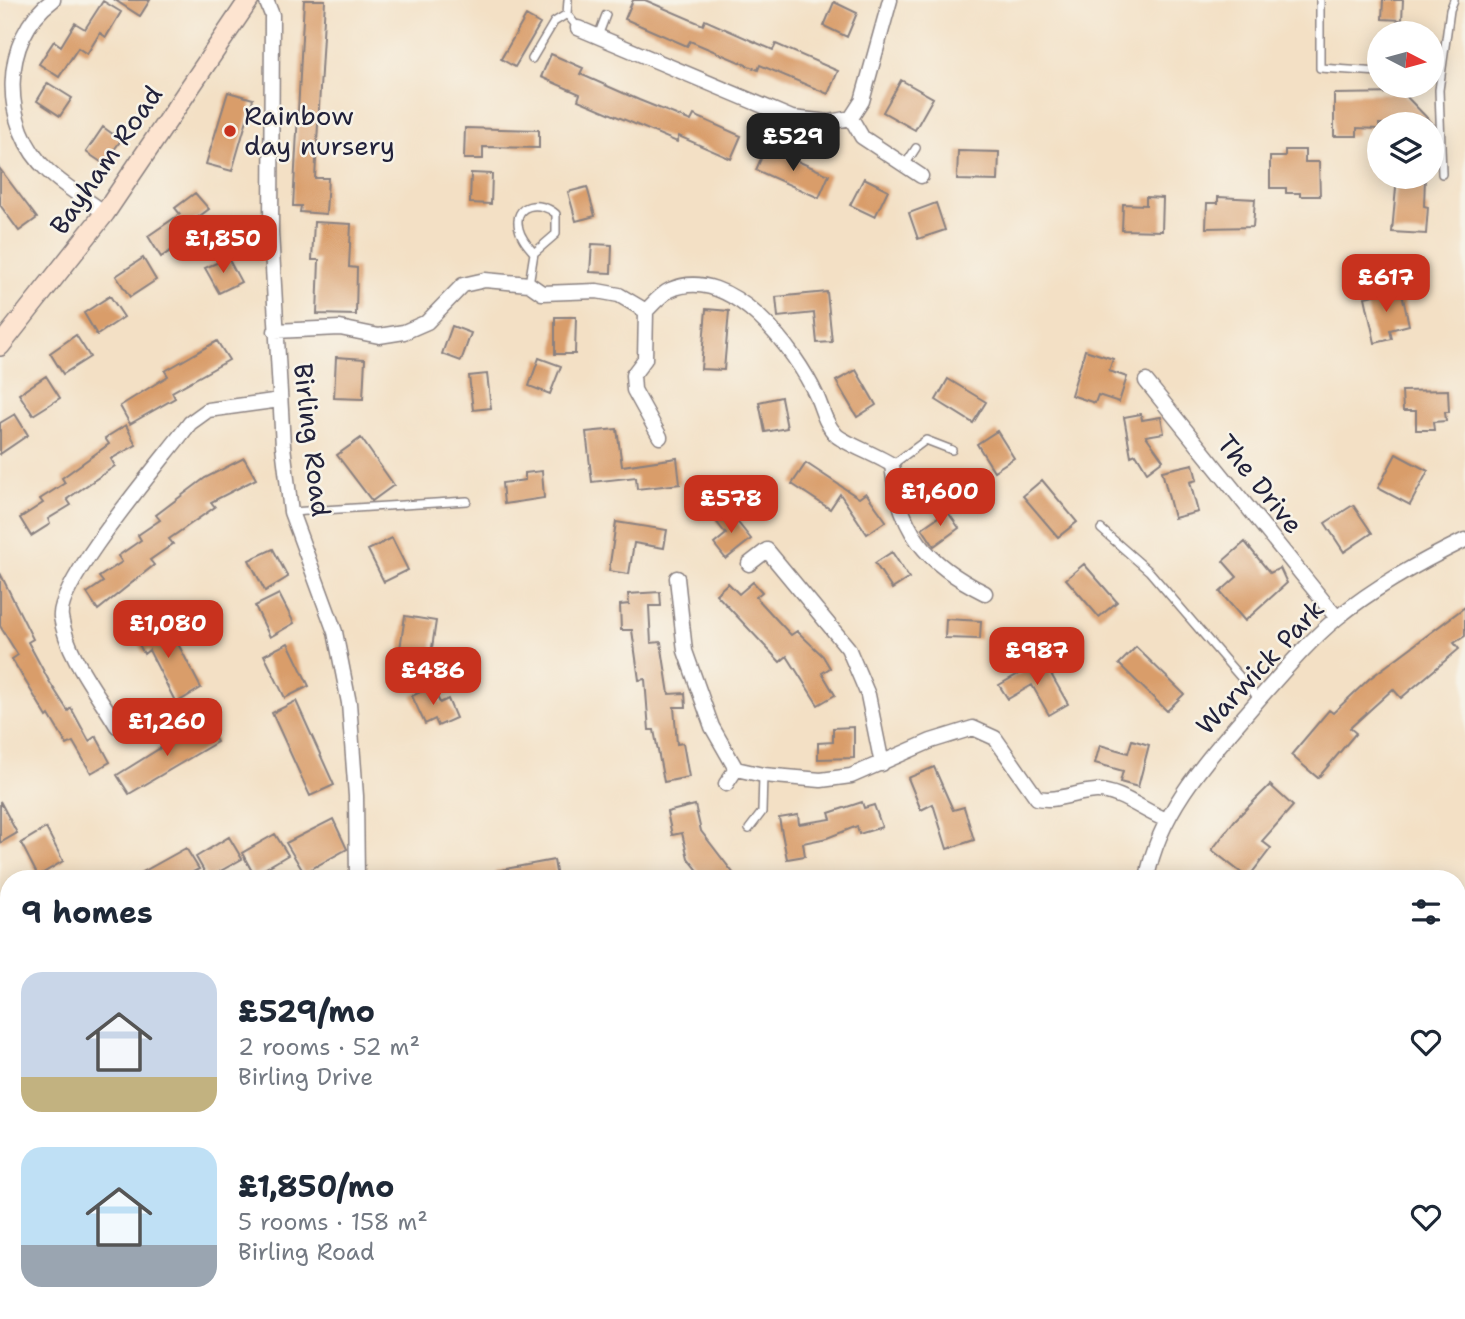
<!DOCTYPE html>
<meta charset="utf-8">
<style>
:root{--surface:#fff;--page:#f6f6f7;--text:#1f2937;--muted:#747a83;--accent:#c8321e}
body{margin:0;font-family:"Shantell Sans",sans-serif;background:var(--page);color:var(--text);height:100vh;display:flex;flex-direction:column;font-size:26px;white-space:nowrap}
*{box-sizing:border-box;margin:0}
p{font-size:23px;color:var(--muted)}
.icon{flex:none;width:38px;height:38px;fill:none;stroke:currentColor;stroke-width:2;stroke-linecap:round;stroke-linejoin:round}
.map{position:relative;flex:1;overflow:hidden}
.drawer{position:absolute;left:0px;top:870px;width:1466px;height:450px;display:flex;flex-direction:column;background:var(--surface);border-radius:28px 28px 0 0;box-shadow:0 4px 18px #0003}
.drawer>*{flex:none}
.needle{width:46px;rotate:96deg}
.buttons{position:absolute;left:1367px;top:21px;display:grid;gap:14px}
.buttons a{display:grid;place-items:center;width:77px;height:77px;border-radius:50%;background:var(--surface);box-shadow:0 4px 18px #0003;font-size:35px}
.price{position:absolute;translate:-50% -60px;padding:0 16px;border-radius:14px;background:var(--accent);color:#fff;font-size:23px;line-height:46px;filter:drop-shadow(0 2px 4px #0008)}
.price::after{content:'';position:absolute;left:50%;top:42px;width:21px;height:16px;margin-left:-10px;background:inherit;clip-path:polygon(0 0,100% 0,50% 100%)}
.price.current{background:#222;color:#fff}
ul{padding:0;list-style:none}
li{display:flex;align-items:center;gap:21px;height:175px;padding:0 21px}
li span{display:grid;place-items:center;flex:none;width:196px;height:140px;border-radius:21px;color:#555}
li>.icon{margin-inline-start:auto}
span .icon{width:84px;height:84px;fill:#fffc;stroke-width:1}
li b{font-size:30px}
h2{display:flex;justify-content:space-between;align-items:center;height:84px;padding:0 21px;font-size:30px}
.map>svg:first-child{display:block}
</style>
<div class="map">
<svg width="1465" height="1319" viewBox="0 0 1465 1319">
<rect width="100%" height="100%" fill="#f7f3e8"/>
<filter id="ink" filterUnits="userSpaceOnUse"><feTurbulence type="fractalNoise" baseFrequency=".0143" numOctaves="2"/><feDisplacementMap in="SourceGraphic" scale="14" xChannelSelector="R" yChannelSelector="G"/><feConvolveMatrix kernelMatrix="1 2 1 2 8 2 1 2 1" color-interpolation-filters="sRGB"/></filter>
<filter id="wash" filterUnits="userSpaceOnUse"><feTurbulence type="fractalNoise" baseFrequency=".00686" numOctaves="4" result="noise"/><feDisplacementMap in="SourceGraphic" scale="28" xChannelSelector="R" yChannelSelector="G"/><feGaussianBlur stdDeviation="1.57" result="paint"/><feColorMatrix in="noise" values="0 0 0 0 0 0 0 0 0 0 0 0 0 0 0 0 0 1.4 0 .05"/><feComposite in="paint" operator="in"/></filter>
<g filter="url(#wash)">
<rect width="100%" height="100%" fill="#f3e0c5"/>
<!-- green -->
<path fill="#bad67c" stroke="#6e7c5c" stroke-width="2" d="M1465,1162v157h-155l1,-8h147v-148z"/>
<g id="blocks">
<!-- building -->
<path fill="#d99d6b" d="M115,0h35l-10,16z
M304,0h21l-10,178h13l-2,36 -26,-2 1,-6h-8z
M633,0h12l58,25 2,-5 68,30 3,-6 62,27 -10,23 -68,-29 -2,5 -68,-29 -3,5 -62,-27z
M1383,0h20l-1,20 -20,-1z
M103,1l18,11 -15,25 -6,-4 -13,21 -9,-6 -19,29 -20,-13 15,-23 7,5 14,-23 10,6z
M834,2l23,11 -10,24 -23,-11z
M526,16l14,8 -25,43 -14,-8z
M551,54l32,14 -3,6 59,26 52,21 3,-6 47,21 -10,23 -52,-23 -2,6 -99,-42 2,-6 -39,-17z
M901,80l32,18 -18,32 -32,-18z
M48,83l24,15 -12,18 -23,-15z
M228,92l25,7 -21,72 -26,-7z
M1403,93l30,31h-54v5l-22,-1v8h-23v-42z
M103,127l18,13 -17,24 -18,-12z
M465,128l74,2v18l-56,-1v12h-19z
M766,147l63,28 -10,23 -63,-28z
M1285,150h20v12h14l1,34h-20v-3h-14v-5h-16v-31h15z
M958,151l41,1 -1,29 -41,-1z
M0,169l37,49 -18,13 -19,-26z
M471,173l21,1 -1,30 -21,-1z
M1397,177h28l-1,29 4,1 -2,27 -34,-2z
M864,178l24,12 -13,27 -25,-12z
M587,187l8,29 -19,5 -8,-29z
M195,193l14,16 -28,21 6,10 -26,17 -13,-21 32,-22 -5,-6z
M1146,197l17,1 -1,33 -40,-1 1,-26 23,1z
M1218,197l37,2 -2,28 -47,1 1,-25h11z
M936,203l9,27 -27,9 -9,-26z
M314,222l37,2 -2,43 8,1 -1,47 -39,-1 2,-54h-7z
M592,244l20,1 -1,28 -21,-1z
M143,258l13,22 -26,17 -14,-21z
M228,258l13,24 -22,11 -14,-25z
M1401,289l8,36 -19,5 2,9 -17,4 -10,-46z
M827,292l5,50 -15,1 -3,-30 -36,4 -2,-20z
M110,296l14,21 -27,18 -13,-22z
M706,309l23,2 -5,59 -23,-1z
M555,317h21l-1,37h-20z
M452,326l19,7 -10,28 -19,-7z
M76,335l14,22 -27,17 -13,-21z
M217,341l12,19 -57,32 3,6 -45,26 -10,-18 48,-30 -3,-5z
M1085,350l28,9 -4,12 18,6 -8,25 -21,-7 -3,8 -24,-8z
M336,357l29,2 -2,40 -29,-1z
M539,358l22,8 -11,28 -21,-8z
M856,370l20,35 -19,12 -21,-36z
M487,374l4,34 -18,2 -4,-34z
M46,376l14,22 -27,17 -14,-21z
M948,379l38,23 -13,21 -37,-23z
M1448,390l1,22h-4l1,9 -13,1 1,8h-18v-19h-13l-1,-20z
M781,397l6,31 -22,4 -6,-30z
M15,414l13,21 -28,19v-31z
M1141,414l1,6 19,-3 3,16 -18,3 17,24 -16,12 -11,-18 -5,2 -7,-39z
M126,425l10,20 -25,14 4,7 -48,33 4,6 -23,14 2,5 -19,12 -11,-18 23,-15 -3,-4 25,-16 -3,-5 47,-34 -4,-6z
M617,429l5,37 55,-8 3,26 -43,5 -1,-12 -44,5 -6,-50z
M997,431l17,27 -20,13 -17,-27z
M361,438l33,47 -22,16 -35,-46z
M1396,454l32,17 -18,34 -32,-17z
M244,458l12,21 -45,23 4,5 -46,32 4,5 -23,16 4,5 -56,45 -11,-17 16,-11 -4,-5 23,-15 -4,-6 23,-16 -3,-5 22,-15 -4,-5 49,-37z
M806,463l53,35 7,-5 20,28 -19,13 -27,-40 -10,15 -38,-25z
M1193,464l4,16 -7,2 8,30 -24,6 -12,-47z
M542,471l2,27 -40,6 -2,-21 23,-3v-7z
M1042,480l35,42 -19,15 -35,-41z
M1353,505l19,28 -28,19 -19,-29z
M728,510l23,29 -25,20 -12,-15 12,-10 -11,-14z
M947,511l12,17 -25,18 -12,-18z
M616,522l51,8 -3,18 -30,-5 -5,31 -20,-3z
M392,538l16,32 -24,12 -16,-32z
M1245,542l25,31 10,-5 7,15 -42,38 -25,-29 17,-15 -14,-16z
M273,549l15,28 -23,14 -16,-31z
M892,552l17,26 -17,11 -17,-26z
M1084,564l33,38 -18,15 -33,-38z
M0,573l33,66 -5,3 21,39 19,30 3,-3 18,33 7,-5 14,26 -19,11 -18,-31 -6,3 -18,-30 -2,2 -35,-58 6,-4 -18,-29z
M753,582l9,10 -6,5 21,23 14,15 6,-4 26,25 7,12 -8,5 13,22 -17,10 -31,-49 -7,6 -64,-68 12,-11 11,11z
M660,592l1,14h-12l2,37 10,-1 8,52 16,-1 1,14h-12l3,37 6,-1 6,34 -25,5 -10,-52h-5l-4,-51 -6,1 -7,-50h-11l-1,-25 9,-1 -1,-10z
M279,594l15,29 -24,14 -15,-31z
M1465,607v29l-11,7 5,6 -58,49 -8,-9 -43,39 6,5 -38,45 -27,-23 38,-45 4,3 36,-34z
M405,616l31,5 -6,40 -31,-6z
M158,619l14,26 5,-3 24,46 -25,15 -27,-53 -5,4 -11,-21z
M946,619l35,2 -1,18 -35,-1z
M288,643l21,43 -24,12 -21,-43z
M1136,647l48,47 -17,17 -48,-47z
M1043,660l25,44 -19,11 -17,-30 -24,14 -9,-14z
M432,686l8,17 8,-4 8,19 -18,8 -3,-7 -10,5 -13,-28z
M296,701l38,84 -24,11 -38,-83z
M204,721l13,21 -88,52 -12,-19z
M854,727v31l-36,1v-16l15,-1v-14z
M1132,740l17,5 -11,42 -18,-5 3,-11 -28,-8 5,-18 28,8z
M934,767l19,43 11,-3 10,33 -27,9 -14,-45 -12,6 -13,-32z
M1270,785l23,21 -31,35 9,7 -23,30 -36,-28 23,-30z
M0,801l17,32 -17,10z
M862,802l2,6 10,-3 8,22 -23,7 -2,-8 -30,12 -24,5 2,13 -18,3 -8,-41 19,-3 1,9 32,-5 -2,-6z
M695,805l6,26 36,47h-33l-16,-20 -6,-25 -10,2 -5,-23z
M333,819l14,30 -43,24 -18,-30z
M46,828l17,33 -25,15 -17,-33z
M275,834l13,21 -34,20 -12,-22z
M229,837l13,22 -34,19 -12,-21z
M186,848l13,21 -17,9h-50z
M554,860l3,18h-61l-1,-7z"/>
</g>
</g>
<g filter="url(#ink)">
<use href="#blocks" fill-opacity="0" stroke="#8a8180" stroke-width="2"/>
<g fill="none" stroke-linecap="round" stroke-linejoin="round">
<defs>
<path id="service" d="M568,0l-1,14 11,14
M1320,0v68l59,4
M598,36l8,-21
M532,59l22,-37 13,-8
M905,165l11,-17
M1442,174l-3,-84 11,-80 4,-10
M529,284l5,-31 22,-19v-20c-15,-14 -44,-11 -37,15 2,9 9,17 15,24
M892,465l34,-25 26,10
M291,512l176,-11
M1101,529l48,42 110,128
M749,829l13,-17 1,-37
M145,1319l12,-8
M1323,1319l2,-8"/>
<path id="minor" d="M53,0c-53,38 -53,127 -5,171 17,16 38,28 57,42
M266,0l6,15 -1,217 12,214 8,66 44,120 14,71 7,93 1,82
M578,28l214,90 37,4 22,-4 11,-17 28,-101
M851,118l11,19 59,39
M646,311l-1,48 -12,16 1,15 26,47
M275,331l65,-3 39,8 25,-4 23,-10 36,-37 22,-5 44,4 13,9 55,-2 22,4 27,16c7,-7 15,-17 24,-21 60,-27 126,60 147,107 6,14 8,26 19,38 8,8 43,21 56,30 7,66 34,99 93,128
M1146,381l191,237
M749,564l18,-14 81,98 20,47 14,69
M677,578l8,73 27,76 24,42 27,6 58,5 30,-4 80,-35 42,-13 22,10 42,60c21,4 38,-6 59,-7 23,-1 49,21 71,29
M139,712l-22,14c-20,-34 -50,-70 -56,-109 -5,-34 104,-160 129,-194l18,-13 72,-10
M726,784l10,-15
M1147,878c13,-71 66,-125 112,-179 25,-28 49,-57 78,-81 39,-32 83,-56 128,-78
M365,1311v8
M1087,1319l1,-8"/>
<path id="tertiary" d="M0,951l9,16
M159,1311l4,8"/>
<path id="secondary" d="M0,346l105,-133 144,-213"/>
</defs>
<!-- service casing -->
<use href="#service" stroke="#8a8180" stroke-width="10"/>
<!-- minor casing -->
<use href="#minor" stroke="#8a8180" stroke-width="17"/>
<!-- tertiary casing -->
<use href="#tertiary" stroke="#8a8180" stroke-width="20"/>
<!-- secondary casing -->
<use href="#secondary" stroke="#8a8180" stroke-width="22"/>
<!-- service -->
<use href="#service" stroke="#fff" stroke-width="7"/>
<!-- minor -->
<use href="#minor" stroke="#fff" stroke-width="14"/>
<!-- tertiary -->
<use href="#tertiary" stroke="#fff" stroke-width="18"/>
<!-- secondary -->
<use href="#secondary" stroke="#fde4d0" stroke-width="19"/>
</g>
</g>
<!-- markers -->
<circle fill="#c8321e" stroke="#f7f3e8" stroke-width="2.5" cx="230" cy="131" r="7"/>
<g text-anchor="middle" stroke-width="5" stroke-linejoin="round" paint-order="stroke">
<!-- poi labels -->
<g font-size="26" fill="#22223b" stroke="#f7f3e8" text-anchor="start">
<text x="244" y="125">Rainbow<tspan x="244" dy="30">day nursery</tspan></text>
</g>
<!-- street labels -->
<g font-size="26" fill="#22223b" stroke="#f7f3e8">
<text transform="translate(106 160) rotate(-55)" y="9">Bayham Road</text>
<text transform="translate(312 440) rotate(83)" y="9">Birling Road</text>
<text transform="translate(1260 484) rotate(51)" y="9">The Drive</text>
<text transform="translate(1260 667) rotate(-47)" y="9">Warwick Park</text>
</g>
</g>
</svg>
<div class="buttons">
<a><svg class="needle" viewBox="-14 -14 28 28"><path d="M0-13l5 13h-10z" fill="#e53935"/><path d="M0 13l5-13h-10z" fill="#747a83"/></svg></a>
<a><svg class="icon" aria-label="layers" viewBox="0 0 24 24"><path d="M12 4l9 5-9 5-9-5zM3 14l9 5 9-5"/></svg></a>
</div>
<b class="price current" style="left:793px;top:173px">£529</b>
<b class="price" style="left:223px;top:275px">£1,850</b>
<b class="price" style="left:1386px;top:314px">£617</b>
<b class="price" style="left:940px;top:528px">£1,600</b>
<b class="price" style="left:731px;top:535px">£578</b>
<b class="price" style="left:168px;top:660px">£1,080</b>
<b class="price" style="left:1037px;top:687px">£987</b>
<b class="price" style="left:433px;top:707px">£486</b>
<b class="price" style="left:167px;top:758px">£1,260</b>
<section class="drawer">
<h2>9 homes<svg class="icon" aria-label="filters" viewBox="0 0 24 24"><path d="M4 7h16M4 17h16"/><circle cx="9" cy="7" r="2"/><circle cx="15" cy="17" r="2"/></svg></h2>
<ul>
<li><span style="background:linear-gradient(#c9d6e8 75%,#c2b280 0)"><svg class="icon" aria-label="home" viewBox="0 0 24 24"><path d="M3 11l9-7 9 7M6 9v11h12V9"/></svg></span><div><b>£529/mo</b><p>2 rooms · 52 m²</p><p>Birling Drive</p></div><svg class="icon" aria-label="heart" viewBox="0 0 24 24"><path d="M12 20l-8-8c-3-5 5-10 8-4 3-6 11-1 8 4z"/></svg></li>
<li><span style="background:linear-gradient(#bfe0f5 70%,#9aa5b1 0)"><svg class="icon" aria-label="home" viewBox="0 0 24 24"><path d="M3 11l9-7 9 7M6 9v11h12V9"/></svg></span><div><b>£1,850/mo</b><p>5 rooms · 158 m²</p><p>Birling Road</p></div><svg class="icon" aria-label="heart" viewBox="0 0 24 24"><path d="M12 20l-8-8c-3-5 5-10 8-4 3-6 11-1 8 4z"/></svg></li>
</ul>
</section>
</div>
